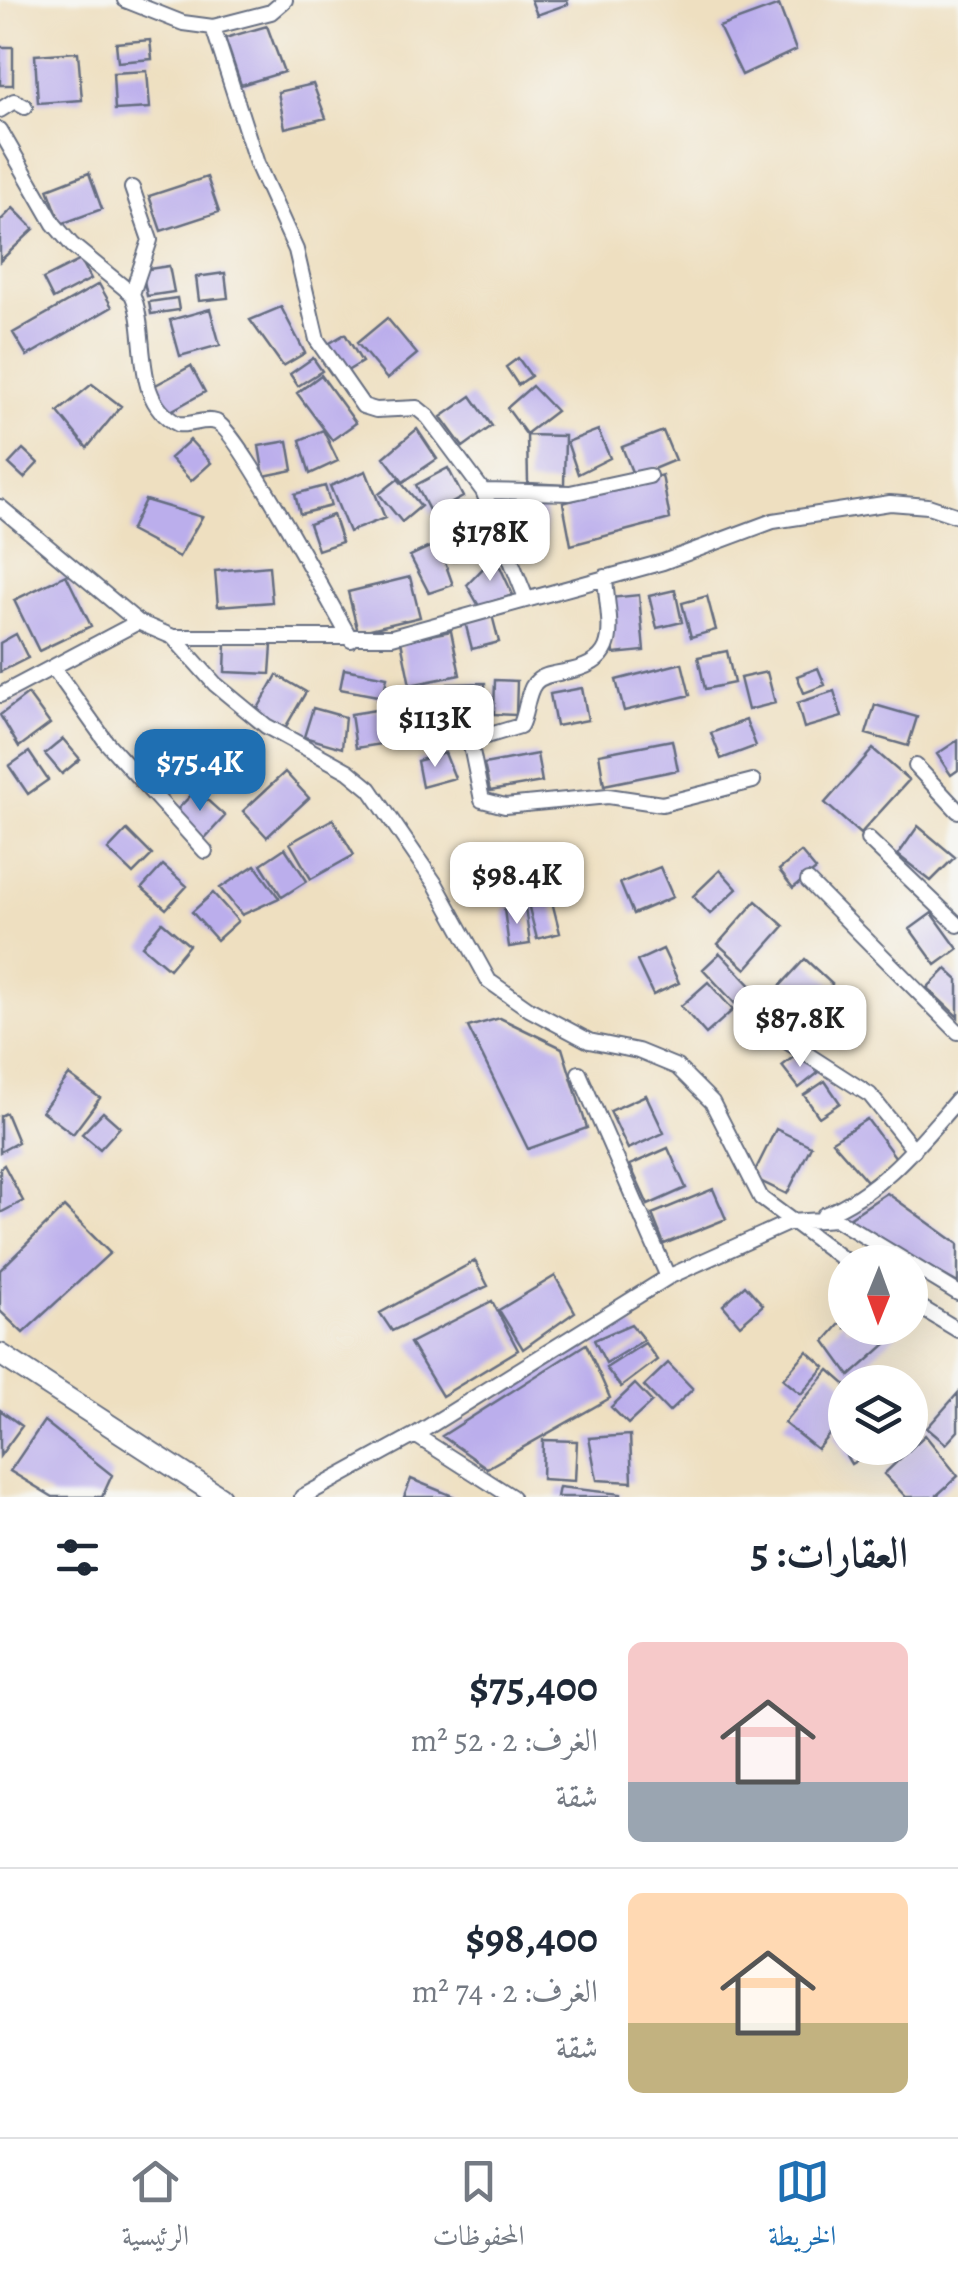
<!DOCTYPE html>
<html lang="ar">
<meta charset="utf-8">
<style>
:root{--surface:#fff;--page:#f6f6f7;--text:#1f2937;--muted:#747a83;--line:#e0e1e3;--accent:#1f6fb2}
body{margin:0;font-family:Alegreya,Amiri,serif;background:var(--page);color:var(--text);direction:rtl;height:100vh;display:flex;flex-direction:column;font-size:38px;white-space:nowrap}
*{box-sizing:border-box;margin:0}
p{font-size:32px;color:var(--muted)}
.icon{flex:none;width:55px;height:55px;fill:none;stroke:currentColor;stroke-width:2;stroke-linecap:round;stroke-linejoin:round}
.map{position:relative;height:1497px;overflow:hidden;direction:ltr}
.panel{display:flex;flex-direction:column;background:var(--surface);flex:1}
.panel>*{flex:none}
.needle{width:65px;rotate:181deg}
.tools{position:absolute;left:828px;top:1245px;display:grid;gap:20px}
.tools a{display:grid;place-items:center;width:100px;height:100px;border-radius:50%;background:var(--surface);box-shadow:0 10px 40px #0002;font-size:50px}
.price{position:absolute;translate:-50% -85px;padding:0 22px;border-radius:20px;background:#fff;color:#222;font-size:32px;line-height:65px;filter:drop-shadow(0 2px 5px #0008)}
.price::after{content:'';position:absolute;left:50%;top:60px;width:30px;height:22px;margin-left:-15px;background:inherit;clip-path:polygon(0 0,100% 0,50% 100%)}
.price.active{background:var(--accent);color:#fff}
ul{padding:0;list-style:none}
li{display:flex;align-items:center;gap:30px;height:250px;padding:0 50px}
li+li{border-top:2px solid var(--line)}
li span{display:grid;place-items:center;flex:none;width:280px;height:200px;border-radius:15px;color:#555}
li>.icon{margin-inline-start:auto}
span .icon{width:120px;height:120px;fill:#fffc;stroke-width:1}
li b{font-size:42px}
h2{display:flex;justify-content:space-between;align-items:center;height:120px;padding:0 50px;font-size:42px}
.tab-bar{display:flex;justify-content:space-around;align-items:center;height:140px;border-top:2px solid var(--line);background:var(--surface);font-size:28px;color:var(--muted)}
.tab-bar a{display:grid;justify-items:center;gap:5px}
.tab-bar .active{color:var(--accent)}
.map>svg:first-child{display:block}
</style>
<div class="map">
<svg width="958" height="1497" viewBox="0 0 958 1497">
<rect width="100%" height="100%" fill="#f6f6f2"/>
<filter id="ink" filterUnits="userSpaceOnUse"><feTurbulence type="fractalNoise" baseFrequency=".01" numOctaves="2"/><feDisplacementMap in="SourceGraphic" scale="20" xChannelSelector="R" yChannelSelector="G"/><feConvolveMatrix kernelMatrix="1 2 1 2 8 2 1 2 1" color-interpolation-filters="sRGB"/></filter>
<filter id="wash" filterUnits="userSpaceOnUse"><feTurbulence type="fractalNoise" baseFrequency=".0048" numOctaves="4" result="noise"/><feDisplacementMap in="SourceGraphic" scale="40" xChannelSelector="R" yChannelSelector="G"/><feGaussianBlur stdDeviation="2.25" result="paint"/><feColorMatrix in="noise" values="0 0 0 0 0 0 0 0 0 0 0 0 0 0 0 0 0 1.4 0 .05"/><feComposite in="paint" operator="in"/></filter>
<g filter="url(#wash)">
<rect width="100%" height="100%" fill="#eedfc0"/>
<g id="blocks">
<!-- building -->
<path fill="#bbaeec" d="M531,0h36l1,4 -31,11z
M779,5l17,45 -54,25 -23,-48z
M267,26l17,46 -43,13 -16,-47z
M150,40l2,19 -34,3 -2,-19z
M0,47h13v38h-13z
M78,52l4,48 -44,3 -3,-48z
M147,71l3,37 -35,2 -2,-37z
M313,84l13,34 -41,10 -7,-36z
M89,173l13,36 -41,15 -13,-35z
M207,177l12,35 -58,19 -12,-35z
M13,208l21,21 -34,32v-40z
M81,260l10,19 -38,20 -10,-20z
M169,266l5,26 -27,4 -5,-26z
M225,273l3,25 -29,3 -3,-24z
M99,284l13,23 -85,49 -14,-23z
M177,298l2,12 -28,4 -2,-12z
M281,307l24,46 -22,13 -33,-46z
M210,309l10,36 -40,11 -10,-36z
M387,318l30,36 -30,25 -30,-36z
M345,334l17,28 -20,12 -17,-28z
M313,358l9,13 -24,15 -8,-12z
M518,358l13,18 -13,9 -12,-18z
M191,366l14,26 -38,21 -15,-26z
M321,375l35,48 -24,17 -35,-47z
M92,384l29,22 -34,42 -29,-36z
M532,386l24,25 -30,23 -19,-26z
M471,396l21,30 -29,21 -22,-30z
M417,429l20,30 -34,23 -19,-25z
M323,430l15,31 -28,13 -10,-34z
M598,430l12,28 -32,16 -11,-32z
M663,431l12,29 -41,17 -12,-30z
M527,435l38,1 -1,49 -36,-2z
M190,440l21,23 -20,18 -21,-23z
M288,441l5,29 -29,6 -5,-30z
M23,449l15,14 -14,15 -15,-14z
M448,468l15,29 -32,17 -15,-29z
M366,471l19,47 -36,14 -19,-46z
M662,475l8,44 -99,26 -8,-42z
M398,479l23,27 -19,16 -23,-28z
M325,486l6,20 -31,8 -5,-20z
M145,500l57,17 -23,40 -49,-26z
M520,507h25v34l-25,1z
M333,515l9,27 -24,8 -9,-26z
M475,520l11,28 -33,13 -10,-29z
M438,543l15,42 -24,8 -19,-37z
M495,556l18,39 -34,11 -12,-21z
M269,566l3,36 -54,4 -3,-35z
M66,575l25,51 -52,25 -25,-51z
M410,577l10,40 -62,15 -10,-40z
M675,590l7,32 -25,6 -8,-32z
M639,595l5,56 -30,3 -5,-56z
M707,596l9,34 -25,7 -9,-34z
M492,615l7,27 -27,7 -7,-27z
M451,631l9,44 -50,10 -9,-44z
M16,634l12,24 -28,14v-29z
M226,643l46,2 -2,29 -45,-2z
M727,651l7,32 -29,6 -7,-32z
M682,663l8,32 -66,16 -8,-31z
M818,668l7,17 -21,8 -7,-17z
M344,669l43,8 -4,20 -43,-8z
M767,672l8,31 -27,7 -8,-32z
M277,675l29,17 -21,36 -29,-16z
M495,680l22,1 -1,34 -22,-1z
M485,683l1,32 -36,2 -2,-33z
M582,688l6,32 -32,6 -6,-32z
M834,691l8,26 -38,11 -7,-25z
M28,694l22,30 -31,23 -19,-32z
M875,705l42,12 -9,29 -42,-12z
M429,707l6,31 -29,5 -6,-30z
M313,708l32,9 -3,31 -38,-11z
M388,708l6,34 -38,6 -5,-34z
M746,720l10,26 -35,13 -10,-26z
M63,739l17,20 -18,15 -17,-20z
M672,740l6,30 -74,15 -5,-31z
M958,740v30l-7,5 -14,-21z
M873,749l36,31 -49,54 -35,-31z
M29,752l19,28 -20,14 -19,-28z
M445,753l10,25 -33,9 -5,-26z
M537,754l5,28 -52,9 -6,-27z
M285,772l24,26 -42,39 -24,-26z
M196,790l29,26 -21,23 -29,-27z
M333,819l21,36 -43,24 -21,-36z
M918,826l37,31 -24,24 -33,-26z
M127,830l25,25 -19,19 -25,-24z
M285,848l22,33 -25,16 -21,-33z
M801,852l15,18 -23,18 -14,-18z
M163,865l24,21 -21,23 -24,-21z
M255,865l24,33 -37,17 -22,-27z
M660,867l13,30 -40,17 -13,-31z
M720,870l17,19 -27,25 -17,-18z
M549,890l11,43 -23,6 -11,-43z
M213,893l25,28 -21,19 -25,-28z
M756,901l28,25 -38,43 -28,-25z
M525,907l5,37 -21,3 -5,-38z
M932,913l26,36 -22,16 -26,-36z
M162,922l27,23 -20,24 -27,-23z
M663,949l16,34 -26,12 -16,-34z
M720,953l39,41 -18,16 -38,-41z
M805,959l27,25 -37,39 -26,-25z
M946,969l12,11v37l-31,-29z
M708,982l25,28 -27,24 -25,-28z
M500,1018l62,30 25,80 -59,21 -60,-122z
M801,1051l17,22 -19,15 -17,-22z
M69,1075l31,23 -27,36 -31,-23z
M825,1081l15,22 -21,14 -15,-22z
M646,1095l18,38 -36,16 -18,-38z
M103,1112l17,15 -20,22 -18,-15z
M6,1113l12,29 -18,10v-36z
M867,1119l29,39 -29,23 -35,-40z
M776,1129l35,17 -24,48 -35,-17z
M668,1148l18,40 -38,17 -18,-40z
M4,1165l19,36 -23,12v-45z
M713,1189l13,30 -62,25 -12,-30z
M887,1193l71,51v39l-112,-63z
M64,1207l46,46 -87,80 -23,-22v-41z
M475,1261l13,25 -96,45 -12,-18z
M555,1276l20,36 -52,37 -24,-39z
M745,1285l18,20 -23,20 -17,-20z
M492,1301l26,49 -76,46 -32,-53z
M845,1318v10h59l-54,48 -25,-35z
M631,1324l13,16 -38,23 -12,-23z
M645,1343l12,17 -36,27 -15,-19z
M586,1344l24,54 -123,70 -45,-32z
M807,1351l18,16 -24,27 -18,-15z
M668,1363l25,26 -24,23 -25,-26z
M829,1370l16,14v32l-28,33 -33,-26z
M635,1384l17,18 -24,22 -17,-17z
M958,1393v38l-12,13 -19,-16z
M0,1410l22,16 -22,30z
M44,1421l68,54 -10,22h-49l-43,-26z
M845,1428v20h33l-27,16 -17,-29z
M630,1435l2,47 -35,-2 -8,-42z
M925,1435l33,41 -23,21h-29l-22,-23z
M543,1440l34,1 -2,40 -33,-2z
M411,1479l44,18h-51z
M559,1487l62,7v3h-64z"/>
</g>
</g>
<g filter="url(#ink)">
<use href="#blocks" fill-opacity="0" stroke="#656d80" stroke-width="2.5"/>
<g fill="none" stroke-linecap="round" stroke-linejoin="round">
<defs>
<path id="minor" d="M125,0l58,23 30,4
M285,0l-14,12 -58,15 44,137 39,86 21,90 46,66 13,4 41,-2 11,9 55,74 43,107
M0,110l14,-9 11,6
M0,130l54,94 18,21 60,49
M132,188l18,52 -18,54c18,39 -2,106 46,130 12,2 26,-6 38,-2 21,7 117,187 135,218
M483,491l87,2 79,-17
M0,507l138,115
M605,577c3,49 20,85 -41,95 -10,2 -22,3 -29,11 -9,11 -8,30 -15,43l-50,15 12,59 23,6 103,-10 54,8 91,-23
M53,667l54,76 98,108
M0,695l138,-73 35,15
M916,766l42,45
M868,839l90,86
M808,881l150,151
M763,1026l107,69 44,55
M579,1073l89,204
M824,1215c58,-24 94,-70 134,-116
M847,1262l-86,-64 -49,-96 -35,-35 -39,-16 -49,-10 -60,-32 -40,-28 -53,-96 -66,-96 -22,-18 -82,-45 -51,-42 -42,-47h219l271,-75 110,-41 117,-18 38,3 30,10
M910,1301l48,29
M415,1435l97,62
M302,1497l113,-62 253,-158 122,-55 46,-3 122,74"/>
<path id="secondary" d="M0,1354l220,143"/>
</defs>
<!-- minor casing -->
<use href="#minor" stroke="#656d80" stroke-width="18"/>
<!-- secondary casing -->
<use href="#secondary" stroke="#656d80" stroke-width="24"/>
<!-- minor -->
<use href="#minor" stroke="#fff" stroke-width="14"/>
<!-- secondary -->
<use href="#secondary" stroke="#fff" stroke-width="20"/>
</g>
</g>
</svg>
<div class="tools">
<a><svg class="needle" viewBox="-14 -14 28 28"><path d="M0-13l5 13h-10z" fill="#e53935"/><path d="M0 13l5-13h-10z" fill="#747a83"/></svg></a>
<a><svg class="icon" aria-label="layers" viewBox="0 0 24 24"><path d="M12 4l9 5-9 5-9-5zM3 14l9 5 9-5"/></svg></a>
</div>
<b class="price" style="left:490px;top:584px">$178K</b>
<b class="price" style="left:435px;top:770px">$113K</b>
<b class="price active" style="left:200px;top:814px">$75.4K</b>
<b class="price" style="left:517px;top:927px">$98.4K</b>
<b class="price" style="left:800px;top:1070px">$87.8K</b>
</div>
<section class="panel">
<h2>العقارات: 5<svg class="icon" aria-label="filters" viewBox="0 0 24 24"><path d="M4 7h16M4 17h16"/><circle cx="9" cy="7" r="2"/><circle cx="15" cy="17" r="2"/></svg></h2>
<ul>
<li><span style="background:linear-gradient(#f6c9c9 70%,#9aa5b1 0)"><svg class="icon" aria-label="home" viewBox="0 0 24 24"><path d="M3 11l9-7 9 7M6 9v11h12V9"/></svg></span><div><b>$75,400</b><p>الغرف: 2 · 52 m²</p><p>شقة</p></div></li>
<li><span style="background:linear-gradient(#ffd9b3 65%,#c2b280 0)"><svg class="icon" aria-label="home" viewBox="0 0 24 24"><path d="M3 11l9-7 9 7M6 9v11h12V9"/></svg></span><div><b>$98,400</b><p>الغرف: 2 · 74 m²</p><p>شقة</p></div></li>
</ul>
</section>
<nav class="tab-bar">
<a class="active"><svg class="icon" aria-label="map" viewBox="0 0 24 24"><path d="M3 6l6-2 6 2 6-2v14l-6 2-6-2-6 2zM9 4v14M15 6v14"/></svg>الخريطة</a>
<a><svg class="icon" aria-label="saved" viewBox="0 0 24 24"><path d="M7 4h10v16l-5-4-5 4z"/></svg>المحفوظات</a>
<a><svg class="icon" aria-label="home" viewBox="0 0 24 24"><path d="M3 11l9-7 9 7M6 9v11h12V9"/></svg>الرئيسية</a>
</nav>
